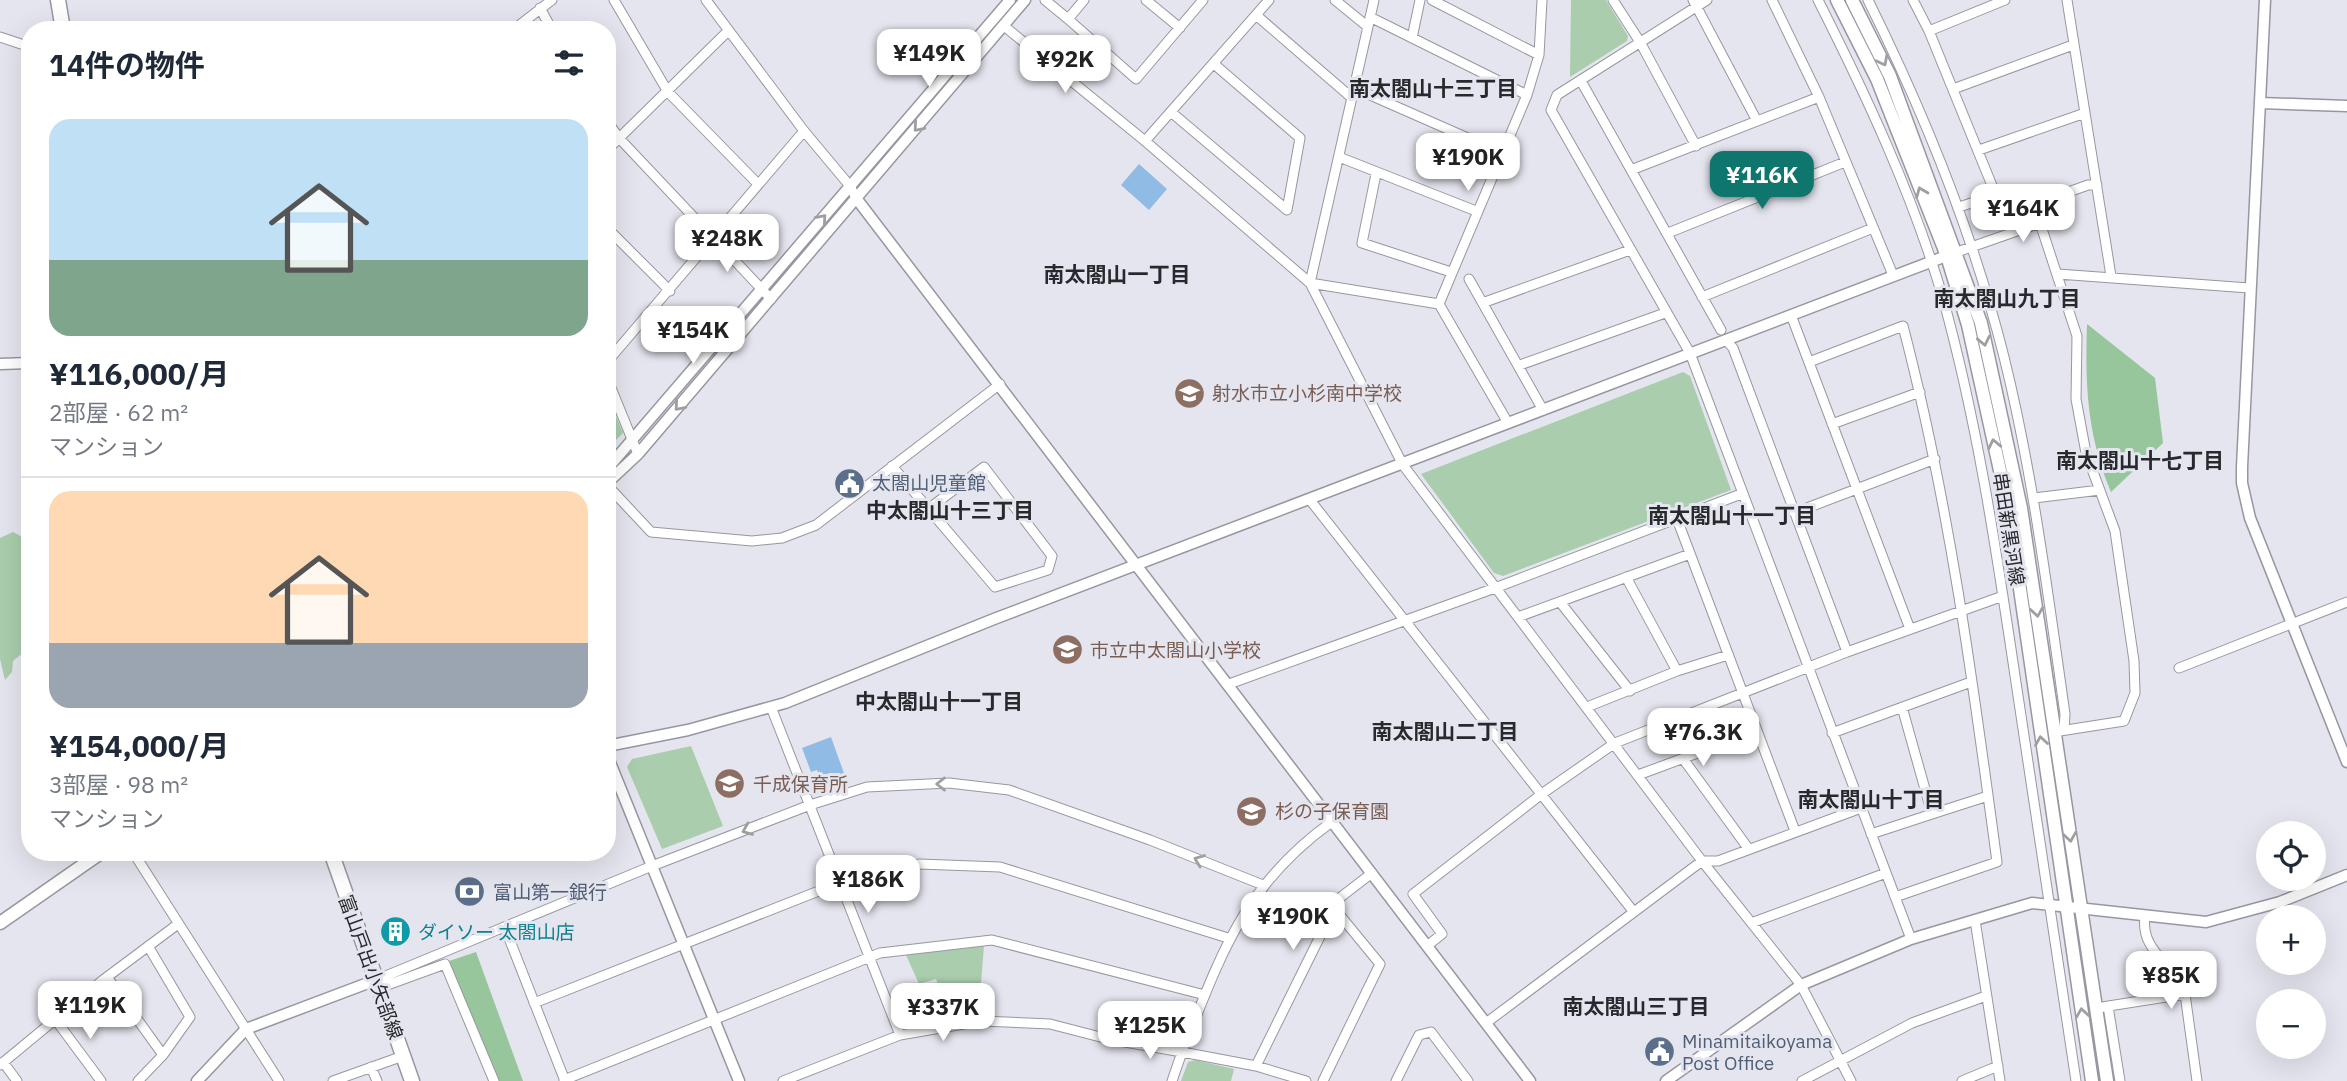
<!DOCTYPE html>
<html lang="ja">
<meta charset="utf-8">
<style>
:root{--surface:#fff;--page:#f2f2f3;--text:#1f2937;--muted:#747a83;--line:#e0e1e3;--accent:#0f766e}
body{margin:0;font-family:"IBM Plex Sans","Noto Sans JP",sans-serif;background:var(--page);color:var(--text);height:100vh;display:flex;flex-direction:column;font-size:26px;white-space:nowrap}
*{box-sizing:border-box;margin:0}
p{font-size:23px;color:var(--muted)}
.icon{flex:none;width:38px;height:38px;fill:none;stroke:currentColor;stroke-width:2;stroke-linecap:round;stroke-linejoin:round}
.map{position:relative;flex:1;overflow:hidden}
.side{position:absolute;left:21px;top:21px;width:595px;height:840px;display:flex;flex-direction:column;background:var(--surface);border-radius:28px;box-shadow:0 7px 28px #0002}
.side>*{flex:none}
.controls{position:absolute;left:2256px;top:821px;display:grid;gap:14px}
.controls a{display:grid;place-items:center;width:70px;height:70px;border-radius:50%;background:var(--surface);box-shadow:0 7px 28px #0002;font-size:35px}
.price{position:absolute;translate:-50% -60px;padding:0 16px;border-radius:14px;background:#fff;color:#222;font-size:23px;line-height:46px;filter:drop-shadow(0 2px 4px #0008)}
.price::after{content:'';position:absolute;left:50%;top:42px;width:21px;height:16px;margin-left:-10px;background:inherit;clip-path:polygon(0 0,100% 0,50% 100%)}
.price.current{background:var(--accent);color:#fff}
ul{padding:0;list-style:none}
li{display:grid;align-content:center;gap:14px;height:371px;padding:0 28px}
li+li{border-top:2px solid var(--line)}
li span{display:grid;place-items:center;height:217px;border-radius:21px;color:#555}
li>.icon{margin-inline-start:auto}
span .icon{width:126px;height:126px;fill:#fffc;stroke-width:1}
li b{font-size:30px}
h2{display:flex;justify-content:space-between;align-items:center;height:84px;padding:0 28px;font-size:30px}
.map>svg:first-child{display:block}
</style>
<div class="map">
<svg width="2347" height="1081" viewBox="0 0 2347 1081">
<rect width="100%" height="100%" fill="#e5e5ef"/>
<!-- green -->
<path fill="#a9cdad" d="M1571,0h35l22,36 -1,5 -57,36z
M1683,372l7,4 41,114 -228,86 -9,-3 -73,-99z
M607,395l16,38 -16,16z
M13,532l17,9v106l-17,14 -1,11 -7,8 -5,-21v-121z
M691,746l32,80 -61,23 -35,-82 5,-8z
M984,946l-5,61 -33,3 -10,-31 -17,5 -13,-29z
M1195,1060l39,9 -3,12h-50l7,-19z"/>
<!-- forest -->
<path fill="#97c59c" d="M2087,324l68,54 8,65 -52,49c-24,-57 -26,-107 -24,-168z
M476,952l47,129h-25l-49,-120z"/>
<!-- water -->
<path fill="#8fbbe4" d="M1139,164l28,25 -18,21 -28,-25z
M831,737l14,39 -23,9 -5,-15 -6,2 -9,-24z"/>
<g fill="none" stroke-linecap="round" stroke-linejoin="round">
<defs>
<path id="minor" d="M614,0l54,92 90,92
M706,0l98,131 46,55 6,12
M1045,0l23,19 16,-19
M1146,0l34,28
M1335,0l33,27
M1432,0l107,55
M1613,0l27,42 56,104
M1693,0l64,121
M1707,0l-150,95 -6,15 139,243 221,586
M1772,0l47,97 74,178
M1818,0c48,95 94,193 124,295 38,135 57,275 78,414 18,124 37,248 56,372
M1868,0c57,115 105,233 136,357 29,117 44,238 61,357l-1,16
M1913,0l16,31 75,184 84,-30h9
M2067,0l44,276
M540,8l12,22
M1256,15l96,83
M1370,17l157,78
M1068,19l68,60 67,-79
M1004,26l141,115 165,142 93,182 299,396 99,124 50,96
M513,30l39,-30
M1929,31l76,-31
M0,37l30,10
M1412,38l8,-38
M1581,81l140,249
M1354,88l148,65
M1953,89l120,-44
M1171,112l116,98 13,-72 -86,-74
M607,121l12,17 152,161
M1145,141l124,-141
M607,150l121,-119
M1979,150l106,-37
M1339,157l137,54
M1631,170l188,-73
M1376,174l-14,69 89,29
M1959,207l37,-12
M607,228l63,63
M1668,233l177,-71
M1957,252l83,-29 37,113 -1,63 10,54 29,78 19,130 1,32 -11,28 -64,10
M2058,274l191,14
M1469,279l74,131
M1310,283l64,-283
M1310,283l129,21
M1702,297l171,-69
M1485,302l145,-52
M1791,315l119,314
M1726,340l7,8 114,304
M607,362l197,-231
M1809,362l94,-36c46,176 70,356 94,536l-102,35
M1520,365l145,-52
M607,378l31,76
M1508,423l-69,-119 88,-209 12,-40 3,-55
M1832,424l88,-32
M892,466l103,121 53,-17 4,-14 -68,-89 -57,43
M607,485l44,47 101,9 30,-3 34,-13 184,-141
M2034,498l66,-8
M1310,500l323,411
M1794,513l141,-54
M1677,519l118,312
M1626,577l51,94
M1560,602l70,89
M1518,617l172,-63
M2179,668l168,-66
M1229,684l266,-96 246,-94
M771,707l129,328
M1587,707l90,-36 51,-16
M1832,733l139,-51
M1684,760l64,88
M1638,775l119,-44
M1932,814l56,-18
M1871,834l61,-20 -30,-107
M133,852l146,229
M2145,917c-5,34 29,47 40,77
M1975,920l25,161
M1754,922l132,-49
M505,928l60,153
M148,946l42,71 -27,38
M1427,946l15,-12 -29,-40 130,-101 72,-50 232,-91 156,-56
M107,977l56,78 -25,26
M376,980l276,-114 158,-61 57,-18 82,-4 60,7 141,50 113,45
M379,988l66,-24 49,117
M534,1003l305,-120 80,-19 81,3 228,71
M2108,1006l12,75
M2096,1008l89,-14 12,87
M55,1019l46,62
M1486,1023l216,-162h16l143,-53
M3,1062l14,19
M0,1065l103,-85 75,-56
M1256,1066l78,-158 -1,-5 39,-30
M371,1067l6,14
M564,1080l316,-127 112,-13 213,55
M333,1081l70,-25
M783,1081l117,-46 81,-14 69,3 58,15 74,13c39,-97 61,-167 151,-231
M1172,1081l10,-29 74,14 50,15
M1323,1081l57,-117 -46,-56
M1396,1081l23,-46 12,-3 37,49
M1802,1081l110,-58 74,-27
M1962,1081l36,-15"/>
<path id="tertiary" d="M2265,0l-23,467v16l8,35 97,244
M2261,103l86,3
M856,198l674,883
M0,364l30,-1
M607,469l403,-469
M607,483l31,-29 387,-454
M607,746l81,-16 97,-27 209,-84 960,-366
M607,755l132,326
M197,1081l49,-52 130,-49
M1666,1081l135,-96 110,-46 121,-36 174,19 74,-20 67,-27"/>
<path id="secondary" d="M1837,0l40,79 70,177 21,69 40,182 84,574
M1852,0l38,76 91,247 40,185 86,573
M0,923l102,-71"/>
<path id="primary" d="M58,0l5,30
M331,852l81,229"/>
</defs>
<!-- minor casing -->
<use href="#minor" stroke="#9797a1" stroke-width="11"/>
<!-- tertiary casing -->
<use href="#tertiary" stroke="#9797a1" stroke-width="13"/>
<!-- secondary casing -->
<use href="#secondary" stroke="#9797a1" stroke-width="15"/>
<!-- primary casing -->
<use href="#primary" stroke="#9797a1" stroke-width="17"/>
<!-- minor -->
<use href="#minor" stroke="#fff" stroke-width="9"/>
<!-- tertiary -->
<use href="#tertiary" stroke="#fff" stroke-width="10"/>
<!-- secondary -->
<use href="#secondary" stroke="#fff" stroke-width="12"/>
<!-- primary -->
<use href="#primary" stroke="#fff" stroke-width="14"/>
</g>
<!-- one-way arrows -->
<defs><path id="oneway-chevron" d="M-2-3.5L2.5 0L-2 3.5" fill="none" stroke-width="1.6" stroke-linecap="round" stroke-linejoin="round" transform="scale(1.75)"/></defs>
<g stroke="#9e9fa0">
<use href="#oneway-chevron" transform="translate(1883 61) rotate(63)"/>
<use href="#oneway-chevron" transform="translate(918 127) rotate(131)"/>
<use href="#oneway-chevron" transform="translate(1921 192) rotate(-112)"/>
<use href="#oneway-chevron" transform="translate(822 219) rotate(-49)"/>
<use href="#oneway-chevron" transform="translate(1984 341) rotate(78)"/>
<use href="#oneway-chevron" transform="translate(679 406) rotate(131)"/>
<use href="#oneway-chevron" transform="translate(1994 444) rotate(-102)"/>
<use href="#oneway-chevron" transform="translate(2037 612) rotate(82)"/>
<use href="#oneway-chevron" transform="translate(2041 741) rotate(-99)"/>
<use href="#oneway-chevron" transform="translate(941 784) rotate(180)"/>
<use href="#oneway-chevron" transform="translate(747 830) rotate(158)"/>
<use href="#oneway-chevron" transform="translate(2070 837) rotate(81)"/>
<use href="#oneway-chevron" transform="translate(1199 860) rotate(-159)"/>
<use href="#oneway-chevron" transform="translate(2082 1013) rotate(-98)"/>
</g>
<!-- icons -->
<defs>
<symbol id="school-disc" viewBox="-11 -11 22 22"><circle r="9.5" fill="#8d6e63" stroke="#e5e5ef"/><path d="M0-5L7-2L0 1L-7-2ZM-4 1L0 2.5L4 1V4Q0 6-4 4Z" fill="#fff"/></symbol>
<symbol id="civic-disc" viewBox="-11 -11 22 22"><circle r="9.5" fill="#5c6f8a" stroke="#e5e5ef"/><path d="M-.6-6.5H3V-4.5H.6V-3L4-1V1h2V6H-6V1h2V-1L-.6-3ZM-1.2 2.5V6h2.4V2.5Z" fill="#fff"/></symbol>
<symbol id="bank-disc" viewBox="-11 -11 22 22"><circle r="9.5" fill="#5c6f8a" stroke="#e5e5ef"/><path d="M-6-4H6V4H-6ZM0-2.3a2.3 2.3 0 1 0 0 4.6a2.3 2.3 0 1 0 0-4.6Z" fill="#fff"/></symbol>
<symbol id="building-disc" viewBox="-11 -11 22 22"><circle r="9.5" fill="#0f9aa8" stroke="#e5e5ef"/><path d="M-4-6H4V6H1V3H-1V6H-4ZM-2.5-4.3h1.7v1.8h-1.7ZM.8-4.3h1.7v1.8H.8ZM-2.5-1h1.7V.8h-1.7ZM.8-1h1.7V.8H.8Z" fill="#fff"/></symbol>
</defs>
<g fill-rule="evenodd">
<use href="#school-disc" x="1172" y="376" width="35" height="35"/>
<use href="#civic-disc" x="832" y="466" width="35" height="35"/>
<use href="#school-disc" x="1050" y="632" width="35" height="35"/>
<use href="#school-disc" x="712" y="766" width="35" height="35"/>
<use href="#school-disc" x="1234" y="794" width="35" height="35"/>
<use href="#bank-disc" x="452" y="874" width="35" height="35"/>
<use href="#building-disc" x="378" y="914" width="35" height="35"/>
<use href="#civic-disc" x="1642" y="1034" width="35" height="35"/>
</g>
<g text-anchor="middle" stroke-width="6" stroke-linejoin="round" paint-order="stroke">
<!-- education labels -->
<g font-size="19" fill="#785e54" stroke="#e5e5ef" text-anchor="start">
<text x="1212" y="400">射水市立小杉南中学校</text>
<text x="1090" y="657">市立中太閤山小学校</text>
<text x="753" y="791">千成保育所</text>
<text x="1275" y="818">杉の子保育園</text>
</g>
<!-- service labels -->
<g font-size="19" fill="#4e5e75" stroke="#e5e5ef" text-anchor="start">
<text x="872" y="490">太閤山児童館</text>
<text x="493" y="899">富山第一銀行</text>
<text x="1682" y="1048">Minamitaikoyama<tspan x="1682" dy="22">Post Office</tspan></text>
</g>
<!-- street labels -->
<g font-size="19" fill="#28292c" stroke="#e5e5ef">
<text transform="translate(2009 529) rotate(81)" y="7">串田新黒河線</text>
<text transform="translate(371 967) rotate(70)" y="7">富山戸出小矢部線</text>
</g>
<!-- culture labels -->
<g font-size="19" fill="#0d838f" stroke="#e5e5ef" text-anchor="start">
<text x="418" y="939">ダイソー 太閤山店</text>
</g>
<!-- neighbourhood labels -->
<g font-size="21" font-weight="bold" fill="#28292c" stroke="#e5e5ef">
<text x="1433" y="96">南太閤山十三丁目</text>
<text x="1117" y="282">南太閤山一丁目</text>
<text x="2007" y="306">南太閤山九丁目</text>
<text x="2140" y="468">南太閤山十七丁目</text>
<text x="950" y="518">中太閤山十三丁目</text>
<text x="1732" y="523">南太閤山十一丁目</text>
<text x="939" y="709">中太閤山十一丁目</text>
<text x="1445" y="739">南太閤山二丁目</text>
<text x="1871" y="807">南太閤山十丁目</text>
<text x="1636" y="1014">南太閤山三丁目</text>
</g>
</g>
</svg>
<div class="controls">
<a><svg class="icon" aria-label="locate" viewBox="0 0 24 24"><circle cx="12" cy="12" r="6"/><path d="M12 2v4M12 18v4M2 12h4M18 12h4"/></svg></a>
<a>+</a>
<a>−</a>
</div>
<b class="price" style="left:929px;top:89px">¥149K</b>
<b class="price" style="left:1065px;top:95px">¥92K</b>
<b class="price" style="left:1468px;top:193px">¥190K</b>
<b class="price current" style="left:1762px;top:211px">¥116K</b>
<b class="price" style="left:2023px;top:244px">¥164K</b>
<b class="price" style="left:727px;top:274px">¥248K</b>
<b class="price" style="left:693px;top:366px">¥154K</b>
<b class="price" style="left:1703px;top:768px">¥76.3K</b>
<b class="price" style="left:868px;top:915px">¥186K</b>
<b class="price" style="left:1293px;top:952px">¥190K</b>
<b class="price" style="left:2171px;top:1011px">¥85K</b>
<b class="price" style="left:90px;top:1041px">¥119K</b>
<b class="price" style="left:943px;top:1043px">¥337K</b>
<b class="price" style="left:1150px;top:1061px">¥125K</b>
<section class="side">
<h2>14件の物件<svg class="icon" aria-label="filters" viewBox="0 0 24 24"><path d="M4 7h16M4 17h16"/><circle cx="9" cy="7" r="2"/><circle cx="15" cy="17" r="2"/></svg></h2>
<ul>
<li><span style="background:linear-gradient(#bfe0f5 65%,#7fa58c 0)"><svg class="icon" aria-label="home" viewBox="0 0 24 24"><path d="M3 11l9-7 9 7M6 9v11h12V9"/></svg></span><div><b>¥116,000/月</b><p>2部屋 · 62 m²</p><p>マンション</p></div></li>
<li><span style="background:linear-gradient(#ffd9b3 70%,#9aa5b1 0)"><svg class="icon" aria-label="home" viewBox="0 0 24 24"><path d="M3 11l9-7 9 7M6 9v11h12V9"/></svg></span><div><b>¥154,000/月</b><p>3部屋 · 98 m²</p><p>マンション</p></div></li>
</ul>
</section>
</div>
